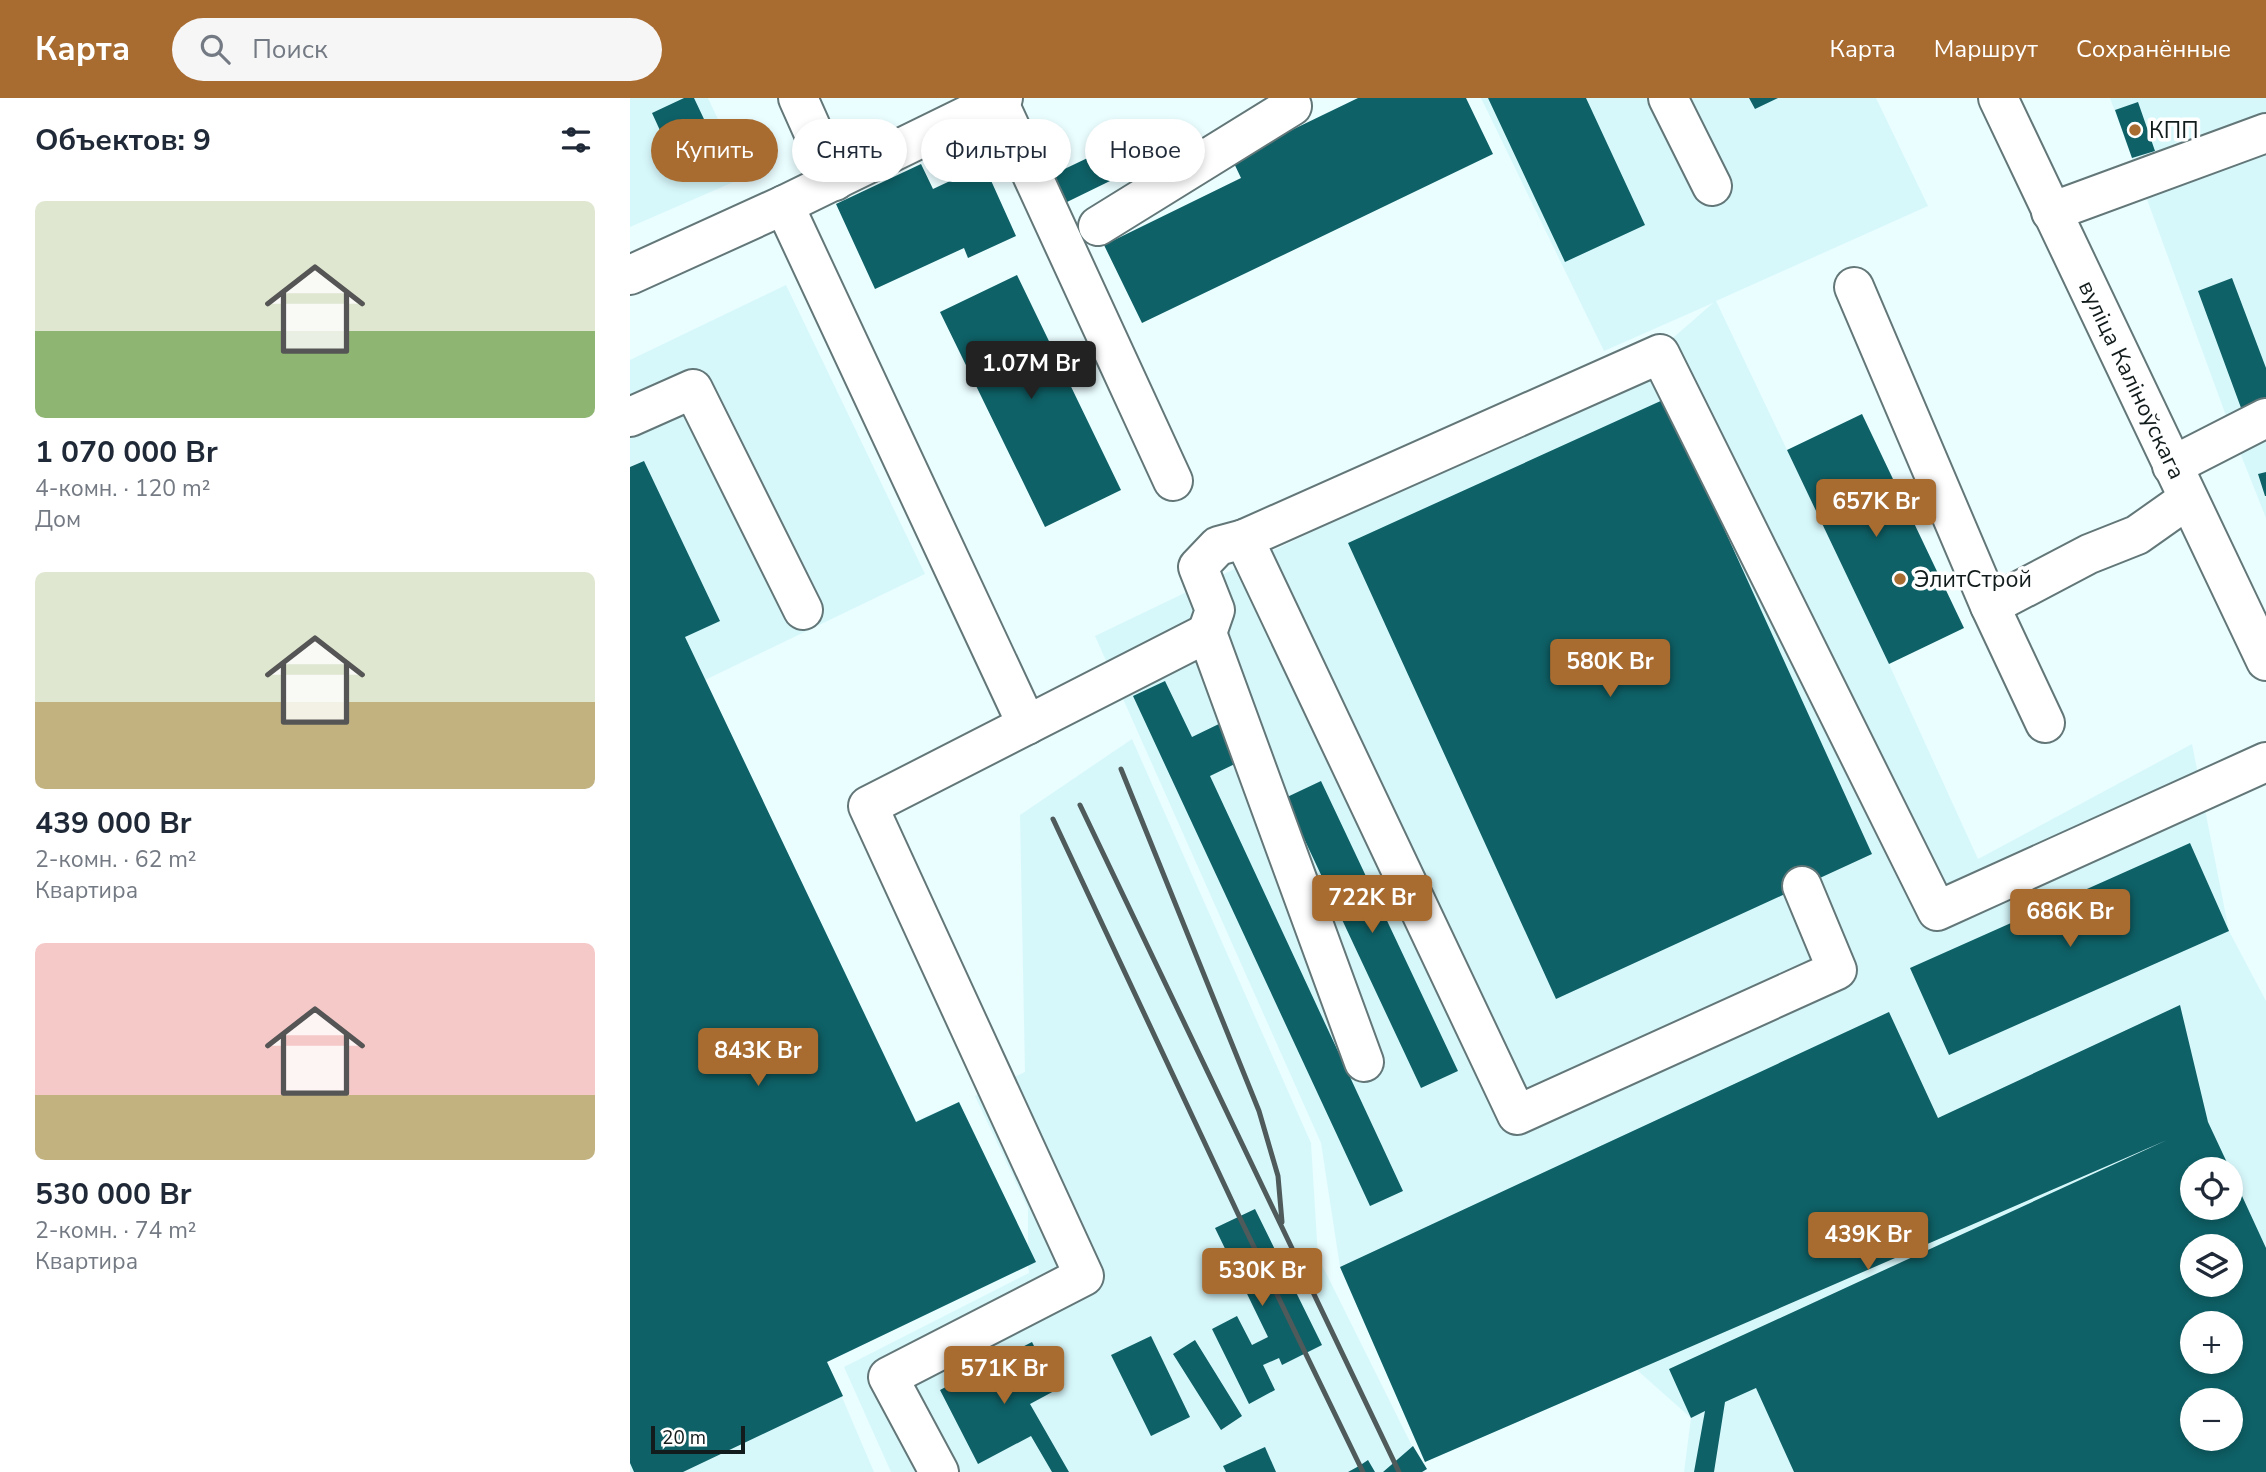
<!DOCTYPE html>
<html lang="ru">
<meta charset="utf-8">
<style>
:root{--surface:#fff;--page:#f6f6f7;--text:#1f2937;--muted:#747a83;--accent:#a86b30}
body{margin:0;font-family:"Nunito Sans",sans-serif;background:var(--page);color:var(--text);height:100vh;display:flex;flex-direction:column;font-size:26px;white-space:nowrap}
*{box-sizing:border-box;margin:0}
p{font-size:23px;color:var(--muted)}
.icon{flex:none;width:38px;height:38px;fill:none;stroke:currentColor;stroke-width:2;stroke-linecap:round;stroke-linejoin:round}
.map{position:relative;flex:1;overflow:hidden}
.details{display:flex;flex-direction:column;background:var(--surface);width:630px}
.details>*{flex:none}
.guide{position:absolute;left:21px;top:21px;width:665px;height:63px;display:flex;gap:14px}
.buttons{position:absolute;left:1550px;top:1059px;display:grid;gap:14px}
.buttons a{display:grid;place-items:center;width:63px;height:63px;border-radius:50%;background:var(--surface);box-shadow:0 4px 10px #0003;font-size:35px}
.scale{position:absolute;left:21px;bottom:18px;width:94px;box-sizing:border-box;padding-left:7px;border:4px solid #131c1c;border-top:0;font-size:19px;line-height:24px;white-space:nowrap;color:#131c1c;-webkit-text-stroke:5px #fff;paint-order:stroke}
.price{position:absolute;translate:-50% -60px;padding:0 16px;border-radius:7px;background:var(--accent);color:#fff;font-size:23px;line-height:46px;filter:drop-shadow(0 2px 4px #0008)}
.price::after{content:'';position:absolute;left:50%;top:42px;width:21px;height:16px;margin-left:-10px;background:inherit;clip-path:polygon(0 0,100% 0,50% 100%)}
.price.current{background:#222;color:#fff}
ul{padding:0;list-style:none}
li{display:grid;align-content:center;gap:14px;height:371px;padding:0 35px}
li span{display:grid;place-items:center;height:217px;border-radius:10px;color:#555}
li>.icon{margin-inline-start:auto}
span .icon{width:126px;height:126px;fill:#fffc;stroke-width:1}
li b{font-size:30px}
h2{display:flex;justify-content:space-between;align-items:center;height:84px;padding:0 35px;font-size:30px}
.chip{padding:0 24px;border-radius:32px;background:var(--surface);box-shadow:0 4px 10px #0003;font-size:24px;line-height:63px}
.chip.current{background:var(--accent);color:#fff}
header{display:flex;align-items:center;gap:42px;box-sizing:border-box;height:98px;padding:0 35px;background:var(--accent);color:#fff}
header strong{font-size:33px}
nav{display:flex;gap:38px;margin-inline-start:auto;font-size:24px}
.search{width:490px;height:63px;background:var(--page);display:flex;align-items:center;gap:18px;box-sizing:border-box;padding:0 24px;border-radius:38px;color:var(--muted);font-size:26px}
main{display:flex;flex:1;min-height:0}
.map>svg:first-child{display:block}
</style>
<header>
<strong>Карта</strong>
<div class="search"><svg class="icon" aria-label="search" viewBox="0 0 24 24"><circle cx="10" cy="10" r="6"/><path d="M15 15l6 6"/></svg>Поиск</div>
<nav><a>Карта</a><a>Маршрут</a><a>Сохранённые</a></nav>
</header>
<main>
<section class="details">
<h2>Объектов: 9<svg class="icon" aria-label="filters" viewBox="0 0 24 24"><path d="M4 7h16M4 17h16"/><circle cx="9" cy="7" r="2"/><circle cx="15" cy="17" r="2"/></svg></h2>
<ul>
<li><span style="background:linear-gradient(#dfe7d0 60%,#8fb573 0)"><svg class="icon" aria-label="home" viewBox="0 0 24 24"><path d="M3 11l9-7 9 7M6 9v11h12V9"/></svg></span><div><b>1 070 000 Br</b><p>4-комн. · 120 m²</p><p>Дом</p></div></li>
<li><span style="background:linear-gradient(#dfe7d0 60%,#c2b280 0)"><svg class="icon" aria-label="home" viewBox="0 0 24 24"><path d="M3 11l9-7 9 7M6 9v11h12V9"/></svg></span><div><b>439 000 Br</b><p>2-комн. · 62 m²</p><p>Квартира</p></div></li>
<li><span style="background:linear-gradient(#f6c9c9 70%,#c2b280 0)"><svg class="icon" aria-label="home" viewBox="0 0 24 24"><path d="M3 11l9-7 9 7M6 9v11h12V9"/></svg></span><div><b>530 000 Br</b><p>2-комн. · 74 m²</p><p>Квартира</p></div></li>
</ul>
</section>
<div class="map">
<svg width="1636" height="1374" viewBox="0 0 1636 1374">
<rect width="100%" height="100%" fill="#eafdff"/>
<!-- built -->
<path fill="#d7f8fb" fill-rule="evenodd" d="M0,0h78l37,79 -115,50z
M851,0h395l52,108 -212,95 173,363 89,195 214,-115 37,187 37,70v471h-582l7,-54 -54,-48 -212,92 -85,-195 -19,-124 -226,-507 525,-252 93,-81 -109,48zM1563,1071h38v39h-38zM1563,1148h38v38h-38zM1563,1225h38v39h-38zM1563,1302h38v38h-38z
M1480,0h156v420l-33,-83z
M156,187l139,289 -220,106 211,441 43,-19 69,143v-37l-53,-112 50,-24 -5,-257 112,-76 179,404 7,114 107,215h-534l-47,-105 185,-94 -1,-7 -201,96 47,110h-244v-1112z"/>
<!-- building -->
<path fill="#0e6167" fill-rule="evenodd" d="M54,0h10l27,57 -41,19 -28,-61z
M728,0h108l27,56 -351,169 -38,-78 137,-67 -9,-19z
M858,0h98l59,127 -80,37z
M1119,0h29l-23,11z
M1508,4l17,49 -23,7 -17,-48z
M510,35l13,27 -86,42 -13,-28z
M291,66l12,25 51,-24 32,71 -48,22 -4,-10 -89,41 -39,-85z
M387,177l104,215 -76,37 -105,-215z
M1602,180l34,90v40l-22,8 -46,-125z
M1035,301l207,455 -316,145 -208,-456z
M1232,316l102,214 -75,36 -102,-214z
M14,363l76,160 -35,16 231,485 43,-20 77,160 -209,100 16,34 -160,76h-49l-4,-9v-996z
M1636,374v24h-1l-7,-22z
M535,583l27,56 31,-15 18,39 -31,15 193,415 -33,15 -237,-510z
M691,683l137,290 -37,17 -136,-290z
M1560,745l39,88 -280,124 -39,-87z
M1550,907l28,117 22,47h-37v39h38v-36l35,76v224h-472l-38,-84 -31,14 -11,70h-20l11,-61 -14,7 -22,-49 498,-229 -742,322 -85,-195 549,-255 49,106zM1563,1148h38v38h-38zM1563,1225h38v39h-38zM1563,1302h38v38h-38z
M625,1111l67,136 -40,20 -3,-7 -16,7 12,25 -26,14 -37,-75 25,-13 15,29 16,-8 -53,-109z
M521,1238l39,81 -39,19 -40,-81z
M565,1242l47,76 -21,14 -48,-76z
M402,1244l24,48 -26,14 39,68h-17l-21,-36 -53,28 -38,-74z
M783,1348l14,23 -5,3h-39z
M635,1349l11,25h-50l-3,-6z
M738,1362l7,12h-27l11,-6z"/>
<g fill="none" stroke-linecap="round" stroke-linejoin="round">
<defs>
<g id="minor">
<path d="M168,0l37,83"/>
<path d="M1038,0l44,88"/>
<path id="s1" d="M1368,0l268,563"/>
<path d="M368,3l175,380"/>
<path d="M154,107l243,520"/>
<path d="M1421,114l215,-79"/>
<path d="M468,128l194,-120 -4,-8"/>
<path d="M0,177l154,-70 219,-107"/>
<path d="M1224,189l136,319 55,117"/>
<path d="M0,319l63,-28 110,221"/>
<path d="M1542,368l94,-48"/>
<path d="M614,441l273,576 320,-145 -35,-84"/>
<path d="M1360,508l99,-52 48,-19 51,-36"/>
<path d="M577,535l8,-23 -17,-43 20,-21 26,-7 416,-185 277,557 329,-149"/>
<path d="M309,1374l-51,-95 196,-101 -216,-470 339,-173 157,429"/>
</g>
</defs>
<!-- minor casing -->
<use href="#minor" stroke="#637779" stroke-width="42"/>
<!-- minor -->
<use href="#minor" stroke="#fff" stroke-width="38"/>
<!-- rail -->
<path stroke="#4f5a5b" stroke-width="5" d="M491,671l138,342 19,65 4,46
M450,707l319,667
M423,721l186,397 124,256"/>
</g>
<!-- markers -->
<g fill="#a86b30" stroke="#fff" stroke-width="2.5">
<circle cx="1505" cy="32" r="7"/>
<circle cx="1270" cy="481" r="7"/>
</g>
<g text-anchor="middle" stroke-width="7" stroke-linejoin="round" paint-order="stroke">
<!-- poi labels -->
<g font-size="23" fill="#131c1c" stroke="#fff" text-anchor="start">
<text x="1519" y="40">КПП</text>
<text x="1284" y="489">ЭлитСтрой</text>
</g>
<!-- street labels -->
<g font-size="23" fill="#131c1c" stroke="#fff">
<text dy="8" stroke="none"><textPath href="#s1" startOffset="312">вуліца Каліноўскага</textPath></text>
</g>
</g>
</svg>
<div class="buttons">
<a><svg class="icon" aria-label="locate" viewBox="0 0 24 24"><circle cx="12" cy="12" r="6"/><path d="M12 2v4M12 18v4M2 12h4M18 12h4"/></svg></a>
<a><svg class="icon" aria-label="layers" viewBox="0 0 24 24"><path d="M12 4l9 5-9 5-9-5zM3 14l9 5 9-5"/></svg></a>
<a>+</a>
<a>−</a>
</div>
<div class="scale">20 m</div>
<b class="price current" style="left:401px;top:303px">1.07M Br</b>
<b class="price" style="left:1246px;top:441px">657K Br</b>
<b class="price" style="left:980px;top:601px">580K Br</b>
<b class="price" style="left:742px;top:837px">722K Br</b>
<b class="price" style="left:1440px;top:851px">686K Br</b>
<b class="price" style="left:128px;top:990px">843K Br</b>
<b class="price" style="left:1238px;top:1174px">439K Br</b>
<b class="price" style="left:632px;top:1210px">530K Br</b>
<b class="price" style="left:374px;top:1308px">571K Br</b>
<div class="guide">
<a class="chip current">Купить</a>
<a class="chip">Снять</a>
<a class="chip">Фильтры</a>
<a class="chip">Новое</a>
</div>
</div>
</main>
